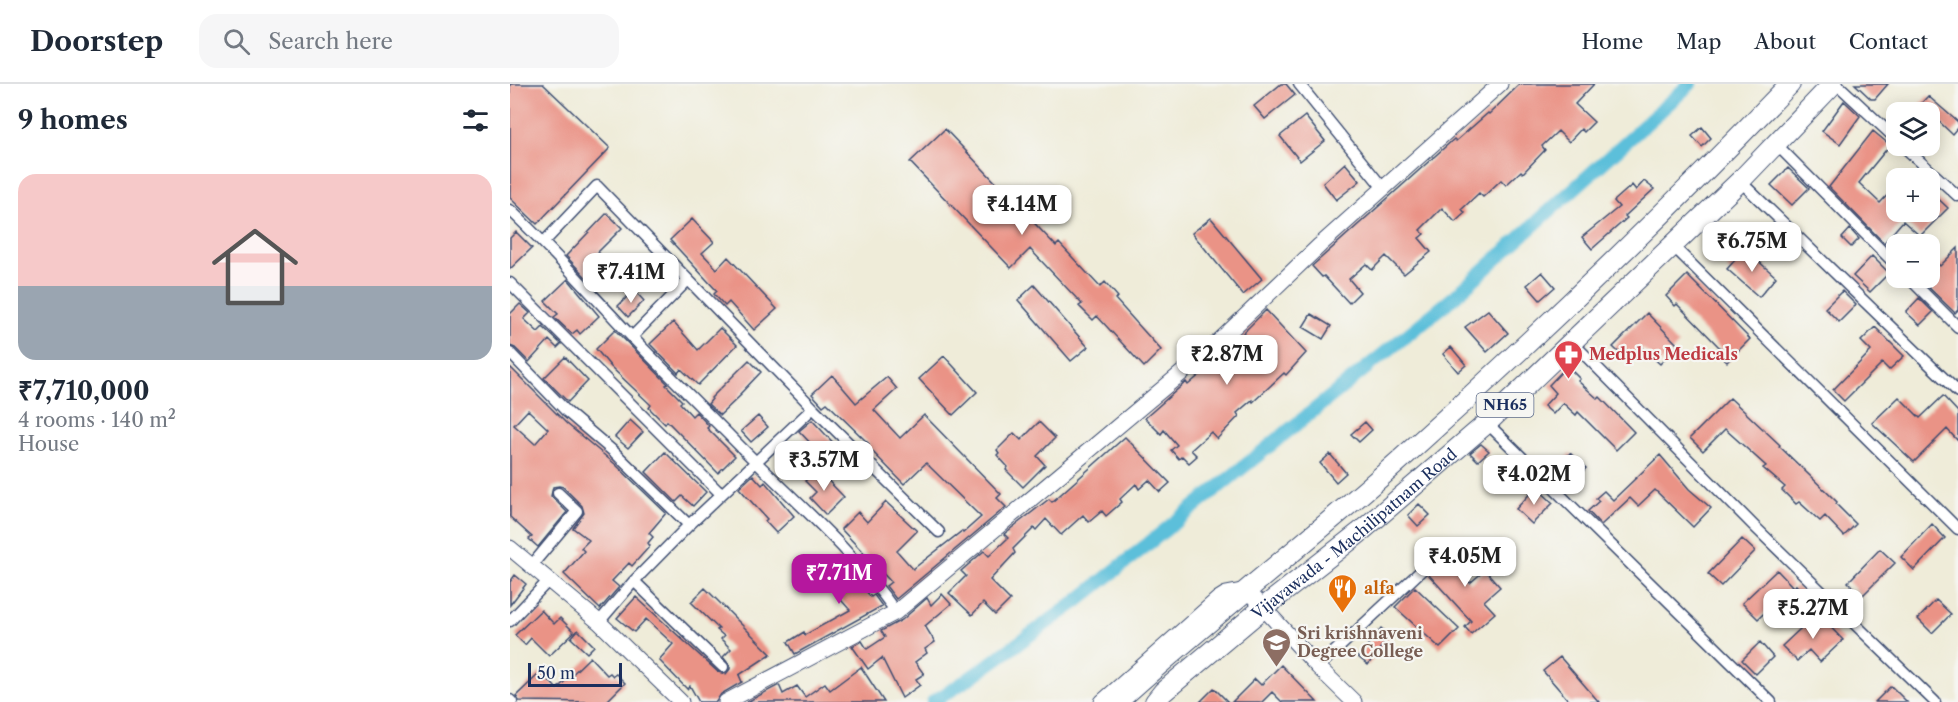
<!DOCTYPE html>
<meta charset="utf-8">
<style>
:root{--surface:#fff;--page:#f6f6f7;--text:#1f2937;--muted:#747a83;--line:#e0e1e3;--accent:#b5179e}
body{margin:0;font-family:"Libre Caslon Text",serif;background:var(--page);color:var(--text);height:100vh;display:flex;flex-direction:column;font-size:22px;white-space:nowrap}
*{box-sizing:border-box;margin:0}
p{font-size:20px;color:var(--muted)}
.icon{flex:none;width:33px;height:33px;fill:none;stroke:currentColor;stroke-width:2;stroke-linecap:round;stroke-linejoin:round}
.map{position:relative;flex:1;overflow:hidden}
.details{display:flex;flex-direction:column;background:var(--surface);width:510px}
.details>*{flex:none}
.buttons{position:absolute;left:1376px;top:18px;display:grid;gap:12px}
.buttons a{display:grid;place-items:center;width:54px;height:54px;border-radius:12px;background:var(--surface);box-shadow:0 3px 15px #0003;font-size:30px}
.scale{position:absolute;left:18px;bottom:15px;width:94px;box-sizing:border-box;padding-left:6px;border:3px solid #1b2f5e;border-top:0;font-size:16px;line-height:21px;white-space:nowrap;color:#1b2f5e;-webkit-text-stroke:4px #f6f6f2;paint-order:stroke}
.price{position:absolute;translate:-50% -51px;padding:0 14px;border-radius:12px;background:#fff;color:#222;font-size:20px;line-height:39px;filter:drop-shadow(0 2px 3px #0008)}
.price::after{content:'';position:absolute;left:50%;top:36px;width:18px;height:14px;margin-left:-9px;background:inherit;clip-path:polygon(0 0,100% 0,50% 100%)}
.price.selected{background:var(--accent);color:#fff}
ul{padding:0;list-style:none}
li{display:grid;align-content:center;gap:12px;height:318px;padding:0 18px}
li span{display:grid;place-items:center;height:186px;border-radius:18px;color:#555}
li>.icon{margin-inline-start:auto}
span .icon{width:108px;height:108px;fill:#fffc;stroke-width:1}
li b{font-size:26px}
h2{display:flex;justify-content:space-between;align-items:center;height:72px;padding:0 18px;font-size:26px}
header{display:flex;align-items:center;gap:36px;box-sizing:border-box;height:84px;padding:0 30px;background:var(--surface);border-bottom:2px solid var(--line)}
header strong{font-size:28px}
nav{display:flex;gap:33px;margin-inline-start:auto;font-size:21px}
.search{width:420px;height:54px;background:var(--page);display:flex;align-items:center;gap:15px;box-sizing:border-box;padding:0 21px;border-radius:18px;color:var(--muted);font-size:22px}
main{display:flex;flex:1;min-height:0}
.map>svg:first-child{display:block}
</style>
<header>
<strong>Doorstep</strong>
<div class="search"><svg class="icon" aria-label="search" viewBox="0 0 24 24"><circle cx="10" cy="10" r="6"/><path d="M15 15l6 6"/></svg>Search here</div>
<nav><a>Home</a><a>Map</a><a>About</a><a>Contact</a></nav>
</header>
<main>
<section class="details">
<h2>9 homes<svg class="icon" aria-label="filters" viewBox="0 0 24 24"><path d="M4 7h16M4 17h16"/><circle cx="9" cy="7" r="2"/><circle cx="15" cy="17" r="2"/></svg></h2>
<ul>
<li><span style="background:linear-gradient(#f6c9c9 60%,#9aa5b1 0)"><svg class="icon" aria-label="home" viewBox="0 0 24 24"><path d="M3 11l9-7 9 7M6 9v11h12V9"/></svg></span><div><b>₹7,710,000</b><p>4 rooms · 140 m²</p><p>House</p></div></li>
</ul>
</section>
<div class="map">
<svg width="1448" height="618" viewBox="0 0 1448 618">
<rect width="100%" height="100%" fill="#f6f6f2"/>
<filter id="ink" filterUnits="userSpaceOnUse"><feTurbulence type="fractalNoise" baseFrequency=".0167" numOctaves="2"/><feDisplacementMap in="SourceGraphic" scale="12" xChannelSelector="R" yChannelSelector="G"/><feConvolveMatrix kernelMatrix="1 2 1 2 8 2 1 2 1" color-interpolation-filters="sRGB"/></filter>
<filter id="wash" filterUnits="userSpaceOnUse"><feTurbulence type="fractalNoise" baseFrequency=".008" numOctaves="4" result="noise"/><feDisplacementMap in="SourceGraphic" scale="24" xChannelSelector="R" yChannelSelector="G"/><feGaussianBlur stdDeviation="1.35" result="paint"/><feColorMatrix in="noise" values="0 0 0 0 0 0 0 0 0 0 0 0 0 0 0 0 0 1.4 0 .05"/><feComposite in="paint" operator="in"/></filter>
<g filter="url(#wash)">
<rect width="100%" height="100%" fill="#efecd9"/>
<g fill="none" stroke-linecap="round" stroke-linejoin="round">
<!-- canal -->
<path stroke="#5cbfda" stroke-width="14" d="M423,618l37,-24 106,-76 377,-304 237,-214"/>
</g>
<g id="blocks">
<!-- building -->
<path fill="#ea9386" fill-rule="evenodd" d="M0,0h33l67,64 -73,76 -27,-26z
M771,0h5l9,11 -30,24 -11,-13z
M1010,0h74l-19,20 19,18 -10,10 -3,-3 -12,13 -11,-11 -16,15 3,4 -22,23 -2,-2 -15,14 -5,-5 -18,17 -4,-4 -17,16 3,4 -10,9 -13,-14 -22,22 4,4 -5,4 12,14 -27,22 -18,-18 -14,14 -6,-6 -17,15 11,13 -11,11 -25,-27 -2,1 -10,-11 142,-127 2,2 32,-28 1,1z
M1345,0h33l-13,15h-4z
M1418,12l30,26v5l-6,7 -23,-22h-16z
M1334,17l16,15 -20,28 -18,-13z
M795,32l20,25 -25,20 -20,-25z
M1192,43l9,11 -9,9 -10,-11z
M435,45l111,117 3,-3 41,44 5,-5 13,15 -3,2 46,51 -17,17 -47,-51 -4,4 -14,-14 3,-2 -52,-55 -19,19 -101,-106z
M1363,47l17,14 -31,38 21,20 16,-17v26h33v-22l19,18 -28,28 -17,-15 -19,22 -55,-56z
M835,79l15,18 -24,19 -13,-17z
M1278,84l21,20 -17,17 -21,-20z
M1134,97l10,8 -29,27 2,2 -35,31 -10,-12 37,-30 -5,-6 18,-16 4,5z
M97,129l15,15 -24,24 18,19 -19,18 -31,-33z
M701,134l51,61 -19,16 -51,-62z
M182,135l22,23 -12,11 15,16 11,-12 49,52 -23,21 -25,-28 -4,4 -11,-12 3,-3 -47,-51z
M1340,145l9,10 -8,8 -9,-9z
M6,148l16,16 -22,21v-31z
M1281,157l8,7 -10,9 -6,-8z
M1448,164v62l-3,3 -36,-35h10v-10l6,-7 5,5z
M1235,165l31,28 -17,20 -32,-28z
M1362,172l17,17 -19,19 -17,-16z
M1032,188l13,15 -15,13 -13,-15z
M1177,191l63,64 -23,23 -9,-8 4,-4 -45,-46 -2,2 -9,-10z
M58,195l31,37 -19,18 -3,-4 -5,4 -18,-17 4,-3 -13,-13z
M524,201l54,62 -17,14 -53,-61z
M124,206l10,11 -16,16 -10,-11z
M1332,207l14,14 -17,17 -14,-14z
M1409,214l14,14 -13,13 -14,-13z
M10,220l10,9 -6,6 14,13 5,-5 18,17 -4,4 -8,-8 -20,22 -14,-14 -5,-2v-32z
M756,226l40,43 -20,22 -2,-2 -31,29 -1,-2 -15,13 2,3 -22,23 -6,-7 -20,18 6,6 -8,7 -7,-7 -3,3 -8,-9 6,-5 -13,-15 -3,4 -16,-16 41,-36 2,3 22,-19z
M978,226l20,23 -21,19 -22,-25z
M1137,229l31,32 -18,19 -18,-16 -13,14 -16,-15z
M801,230l20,12 -8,13 -20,-12z
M163,238l25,28 22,-22 17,17 -39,40 -17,-16 -3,4 -28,-29z
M1365,243l29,29 -15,14 -7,-7 -38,38 -11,-11 38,-39 -10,-10z
M105,246l53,54 -2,1 16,16 -2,2 12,13 4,-4 13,14 -2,2 28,28 -17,17 -51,-52 -2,3 -16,-16 2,-3 -40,-38 -15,-18z
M941,263l15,18 -8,7 -15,-18z
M434,272l33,36 -24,23 -34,-36z
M55,273l23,24 -20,21 -24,-24z
M239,276l12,12 -21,22 1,1 -21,20 -12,-11 4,-5 -1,-1z
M1057,282l13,13 -2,2 20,18 2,-2 34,35 -18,18 -38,-38 -2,3 -13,-12 -10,11 -9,-8 12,-13 -7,-8z
M0,283l57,57 48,40 51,49 -17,20 4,4 -5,6 2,3 -18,20 -3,-3 -17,18 7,6 -19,22 -36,-35 20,-23 -3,-3 8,-8 -16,-12 11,-15 -2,-7 -19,-19 -4,-1 -6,1 -2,9 16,16 -29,35 -9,-8 3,-2 -22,-20zM18,326l20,19 -13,15 -21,-19z
M322,291l24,28 31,-26 10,12 -23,21 26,28 24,-23 77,79 -4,4 9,9 -110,92 -10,-13 5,-4 -50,-53 17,-17 9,10 19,-20 31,29 -20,20 16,18 49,-38 1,2 18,-16 -55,-54 -22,21 -37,-38 2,-2 -42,-41 -4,3 -11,-12z
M1433,312l15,16v29l-11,-12 -33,33 -42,-39 27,-26 21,21z
M1220,314l50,47 -1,1 58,56 -1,2 20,20 -12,12 -19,-20 -5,5 -21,-19 -3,2 -14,-14 3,-3 -22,-19 3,-2 -41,-37 -22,22 -13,-13z
M248,332l10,11 -17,15 -10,-11z
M120,336l13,12 -15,16 -13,-11z
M302,336l28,30 -18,19 -16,-15 8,-7 -15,-16z
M529,338l16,16 -18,18 8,9 -22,22 -17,-17 2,-3 -11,-12 2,-2 -2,-3 17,-17 7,7z
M855,338l7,8 -13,12 -8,-8z
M615,353l45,46 -10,9 -11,-12 -10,9 -3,-5 -16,15 2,3 -16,14 -4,-5 -13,11 -6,-7 -22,20 -15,-16 -10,11 -2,-2 -21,21 2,4 -25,27 20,20 -15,15 -12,-12 -11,12 -23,-22 17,-17 -5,-5 23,-20 5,5 19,-18 -4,-4 45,-35 3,3z
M971,360l8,7 -11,10 -8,-8z
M155,368l41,40 -13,14 -11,-10 -6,6 -30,-30z
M1060,369l16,15 -19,21 -16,-15z
M820,370l16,19 -10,9 -16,-19z
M1150,371l29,34 22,19 -18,19 -38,-37 -17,16 -8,-8 -29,27 -13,-14 11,-10 -3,-3 8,-7 9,9z
M307,385l27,28 -18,18 -16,-17 6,-6 -11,-11z
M243,391l9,10 3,-3 29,34 -18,17 -11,-12 2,-2 -28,-31z
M1026,403l17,16 -21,21 -16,-15z
M909,420l11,11 -12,11 -10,-11z
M1422,440l13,14 -31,32 -13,-13z
M1232,455l13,12 -34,35 -13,-12z
M950,458l9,11 -15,13 16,17 15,-13 15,17 -16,14 11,12 -24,21 -6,-7 6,-6 -43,-47 16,-15 2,-6z
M1370,465l15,14 -33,33 -14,-14z
M328,474l33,39 3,-2 8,11 -87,48 -7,-12 16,-10 1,3 45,-25 -31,-35z
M1267,486l15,16 -34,33 -16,-16z
M5,491l11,9 -16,21v-23z
M1286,501l13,13 -6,7 -13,-12z
M905,503l44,42 -19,19 -45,-41z
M195,504l66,66 -32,21 3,7 -21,12 -5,8h-17l-9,-16 -3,3 -28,-29 14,-16 -27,-25 -12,13 -17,-14 19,-21 82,75 8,2 4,-5v-3l-7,-9 8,-8 -10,-10 3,-3 -7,-6 2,-1 -28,-27z
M432,510l9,10 -26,22 10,16 -10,7 2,4 -12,9 9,12 -8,5 4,6 -18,13 -20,-40 -14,11 -16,-23 10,-5 5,8 18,-12 -4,-6 21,-11 25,-22 4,7z
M1426,516l15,14 -19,19 -14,-14z
M31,526l13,14 6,-6 14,14 -25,24 -18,-18 -6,7 -10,-10z
M1307,529l26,27 -23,22 -11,-12 -12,11 -15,-15z
M871,544l9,7 -22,30 -10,-8z
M68,546l16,16 -7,7 -16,-15z
M1250,558l13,15 -17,17 -14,-14z
M80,573l17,18 3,-2 3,3 3,-2 9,9 -19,19 -87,-1 -3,-5 25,-24 16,17z
M1050,573l39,45h-29l-27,-31z
M771,581l36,37h-35l-10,-10 -10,10h-30l23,-23 6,6z
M351,583l23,35h-137l32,-17 4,9 14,-8 8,11 20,-14 5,7z
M1381,602l16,16h-32z
M704,604l14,14h-28z"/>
</g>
</g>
<g filter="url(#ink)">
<use href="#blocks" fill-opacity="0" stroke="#3b4b70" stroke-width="1.5"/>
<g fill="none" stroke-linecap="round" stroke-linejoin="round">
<defs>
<path id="street" d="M789,0l84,104
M1327,0l59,55
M1266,60l120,121
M1393,62l55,50
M1230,97l218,211
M0,126c43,40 82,85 122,127 32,33 64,65 96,97 57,59 121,111 168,178
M34,158l53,-56 216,222 -124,117 -55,56 -35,41
M1162,161l286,284
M1399,194l49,49
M0,199l211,211
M122,253l56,-57
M1062,258l182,184 181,176
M0,269l57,59 47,40 75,73
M303,324l126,124
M977,339l284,279
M22,481l45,-54 -19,-18
M124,497l89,86
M0,537l40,-42
M808,583l121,-113
M0,616l2,2"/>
<path id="secondary" d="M0,464l89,74 82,80
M216,618l170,-90 319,-267 105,-100 180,-161
M592,618l116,-103 8,-5 21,-4 71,77 36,35"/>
<g id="highway">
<path d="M607,618c91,-83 190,-159 283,-242 134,-120 265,-246 390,-376"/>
<path id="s1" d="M645,618l8,-10 100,-84 96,-75 128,-110 253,-242 93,-97"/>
</g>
</defs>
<!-- street casing -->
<use href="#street" stroke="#3b4b70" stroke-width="13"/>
<!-- secondary casing -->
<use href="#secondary" stroke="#3b4b70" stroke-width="17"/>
<!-- highway casing -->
<use href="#highway" stroke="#3b4b70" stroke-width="22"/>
<!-- street -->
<use href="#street" stroke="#fff" stroke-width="10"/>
<!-- secondary -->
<use href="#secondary" stroke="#fff" stroke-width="15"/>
<!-- highway -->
<use href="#highway" stroke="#fff" stroke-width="20"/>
</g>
</g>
<!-- icons -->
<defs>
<symbol id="pharmacy-pin" viewBox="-11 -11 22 30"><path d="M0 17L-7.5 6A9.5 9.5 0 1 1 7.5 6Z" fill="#e0444e" stroke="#f6f6f2"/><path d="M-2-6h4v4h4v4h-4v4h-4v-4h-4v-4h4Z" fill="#fff"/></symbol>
<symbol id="restaurant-pin" viewBox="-11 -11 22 30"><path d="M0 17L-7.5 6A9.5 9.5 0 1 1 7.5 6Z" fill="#e8710a" stroke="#f6f6f2"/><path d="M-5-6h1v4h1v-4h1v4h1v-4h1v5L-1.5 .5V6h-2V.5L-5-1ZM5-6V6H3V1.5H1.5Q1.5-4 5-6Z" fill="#fff"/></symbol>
<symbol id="university-pin" viewBox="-11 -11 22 30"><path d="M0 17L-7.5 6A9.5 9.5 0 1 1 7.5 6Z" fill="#8d6e63" stroke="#f6f6f2"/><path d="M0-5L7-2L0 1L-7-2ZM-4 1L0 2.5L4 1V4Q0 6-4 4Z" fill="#fff"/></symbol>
</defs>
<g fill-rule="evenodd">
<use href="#pharmacy-pin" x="1042" y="254" width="33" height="45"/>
<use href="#restaurant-pin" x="816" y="488" width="33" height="45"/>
<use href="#university-pin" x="750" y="542" width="33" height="45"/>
</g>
<g text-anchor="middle" stroke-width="4.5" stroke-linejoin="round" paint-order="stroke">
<!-- shield labels -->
<rect fill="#f6f6f2" stroke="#5d6b8a" stroke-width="1.5" x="966.5" y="309" width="57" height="24" rx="4.5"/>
<g font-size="15" font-weight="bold" fill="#1b2f5e">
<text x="995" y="326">NH65</text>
</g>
<!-- health labels -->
<g font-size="16" font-weight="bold" fill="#be3a42" stroke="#f6f6f2" text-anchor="start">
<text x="1079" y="276">Medplus Medicals</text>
</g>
<!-- street labels -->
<g font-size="16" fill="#1b2f5e" stroke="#f6f6f2">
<text dy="6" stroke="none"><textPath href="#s1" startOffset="261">Vijayawada - Machilipatnam Road</textPath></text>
</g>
<!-- food labels -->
<g font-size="16" font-weight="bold" fill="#c56008" stroke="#f6f6f2" text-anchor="start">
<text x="854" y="510">alfa</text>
</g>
<!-- education labels -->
<g font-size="16" font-weight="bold" fill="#785e54" stroke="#f6f6f2" text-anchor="start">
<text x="787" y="555">Sri krishnaveni<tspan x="787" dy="18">Degree College</tspan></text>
</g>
</g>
</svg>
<div class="buttons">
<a><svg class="icon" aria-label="layers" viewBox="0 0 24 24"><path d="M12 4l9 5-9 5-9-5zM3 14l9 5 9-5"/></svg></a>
<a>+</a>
<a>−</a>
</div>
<div class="scale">50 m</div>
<b class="price" style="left:512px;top:152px">₹4.14M</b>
<b class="price" style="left:1242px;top:189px">₹6.75M</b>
<b class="price" style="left:121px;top:220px">₹7.41M</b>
<b class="price" style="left:717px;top:302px">₹2.87M</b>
<b class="price" style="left:314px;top:408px">₹3.57M</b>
<b class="price" style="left:1024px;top:422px">₹4.02M</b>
<b class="price" style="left:955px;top:504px">₹4.05M</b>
<b class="price selected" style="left:329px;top:521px">₹7.71M</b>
<b class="price" style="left:1303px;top:556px">₹5.27M</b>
</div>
</main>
